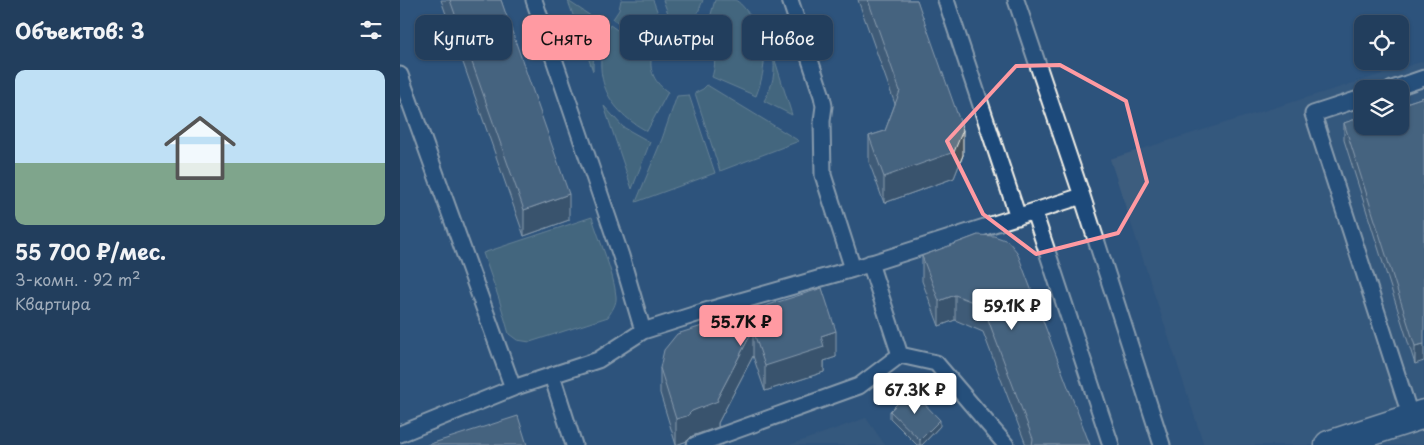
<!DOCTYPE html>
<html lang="ru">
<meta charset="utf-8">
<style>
:root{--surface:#223e5d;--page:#2a4563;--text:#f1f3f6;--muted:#a2aebc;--line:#3f5772;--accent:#ff9aa2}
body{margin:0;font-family:"Playpen Sans",sans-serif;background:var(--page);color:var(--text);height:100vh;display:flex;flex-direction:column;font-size:19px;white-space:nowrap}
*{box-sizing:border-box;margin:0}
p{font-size:16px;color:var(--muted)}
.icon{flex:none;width:28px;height:28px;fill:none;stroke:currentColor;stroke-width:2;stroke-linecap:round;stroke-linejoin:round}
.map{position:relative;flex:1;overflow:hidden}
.panel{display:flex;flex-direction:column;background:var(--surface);width:400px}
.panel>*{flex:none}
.hud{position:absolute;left:15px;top:15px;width:475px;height:45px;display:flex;gap:10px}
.controls{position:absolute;left:954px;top:15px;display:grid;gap:10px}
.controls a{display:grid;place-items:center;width:55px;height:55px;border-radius:10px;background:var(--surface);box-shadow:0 1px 4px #0004,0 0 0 1px var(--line);font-size:25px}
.price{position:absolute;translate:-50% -42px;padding:0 11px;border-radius:5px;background:#fff;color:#222;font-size:16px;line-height:32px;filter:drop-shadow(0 1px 2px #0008)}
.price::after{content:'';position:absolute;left:50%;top:30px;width:15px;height:11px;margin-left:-8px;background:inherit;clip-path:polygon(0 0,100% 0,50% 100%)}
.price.active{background:var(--accent);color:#111}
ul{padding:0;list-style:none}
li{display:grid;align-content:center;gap:10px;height:265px;padding:0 15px}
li+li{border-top:1px solid var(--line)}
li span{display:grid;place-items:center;height:155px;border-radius:10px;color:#555}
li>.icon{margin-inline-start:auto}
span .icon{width:90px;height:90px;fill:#fffc;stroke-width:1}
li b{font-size:21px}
h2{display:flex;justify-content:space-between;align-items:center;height:60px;padding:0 15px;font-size:21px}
.chip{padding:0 18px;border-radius:10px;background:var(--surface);box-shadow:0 1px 4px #0004,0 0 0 1px var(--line);font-size:18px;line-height:45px}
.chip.active{background:var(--accent);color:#111}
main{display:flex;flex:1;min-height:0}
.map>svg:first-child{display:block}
</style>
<main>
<section class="panel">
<h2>Объектов: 3<svg class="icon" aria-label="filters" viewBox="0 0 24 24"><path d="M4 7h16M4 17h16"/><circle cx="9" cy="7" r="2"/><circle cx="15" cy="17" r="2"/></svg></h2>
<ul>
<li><span style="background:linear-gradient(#bfe0f5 60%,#7fa58c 0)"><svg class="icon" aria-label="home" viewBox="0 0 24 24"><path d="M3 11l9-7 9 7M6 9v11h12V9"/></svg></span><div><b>55 700 ₽/мес.</b><p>3-комн. · 92 m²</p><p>Квартира</p></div></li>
</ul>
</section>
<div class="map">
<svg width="1024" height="445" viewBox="0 0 1024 445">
<rect width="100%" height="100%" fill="#2d537c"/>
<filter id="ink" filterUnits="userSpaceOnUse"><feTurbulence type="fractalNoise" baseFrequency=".02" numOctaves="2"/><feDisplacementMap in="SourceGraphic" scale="10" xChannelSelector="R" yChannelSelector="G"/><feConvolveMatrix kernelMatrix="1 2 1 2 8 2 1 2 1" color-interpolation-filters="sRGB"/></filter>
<g filter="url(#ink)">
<!-- built -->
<path fill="#3e5d7e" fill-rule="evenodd" d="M1024,61v384h-220l-94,-286zM962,89h38v37h-38z
M466,418l19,27h-95z"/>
<!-- green -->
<path fill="#5d7d81" stroke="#a8b7b4" d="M221,0h32l13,35 -6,5 -5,6 -42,-27 6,-9z
M263,0h40l-13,32 -7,-2 -8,2z
M315,0c5,0 15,0 20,0 5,2 10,9 14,14 20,24 18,54 7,82l-44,-19c4,-13 5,-29 -8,-38z
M168,1l35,23c-8,15 -10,30 -10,47z
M210,25l42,29c-4,17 3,29 16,38l-21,39c-44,-23 -57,-61 -37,-106z
M373,54l19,61 -28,-14c9,-16 12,-29 9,-47z
M307,85l92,56 -79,30 -25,-78 8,-4z
M289,95l26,78 -79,29 26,-63 15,-43z
M204,106l19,21 27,15 -18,47z
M192,217c7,23 22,56 24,79 1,8 -4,14 -8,21l-78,25 -13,-2 -8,-6 -10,-35 -16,-46z"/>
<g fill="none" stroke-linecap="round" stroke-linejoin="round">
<defs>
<path id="lane" d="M134,0l87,256 22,75
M390,0l32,96 2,10 -2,15 1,54 30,94
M546,0l72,217
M616,0l66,196 80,249
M0,75l113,313
M992,89l32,-11
M962,98l-49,16 98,304
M634,212l77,233
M470,263l30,92
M152,376l22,69
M0,434l113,-46 85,-28 45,-29 66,-21 144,-41 229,-73
M295,445l164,-59 41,-31 36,8 70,82"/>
<path id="street" d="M929,445l95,-31"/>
</defs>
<!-- lane casing -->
<use href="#lane" stroke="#f4f1e8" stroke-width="19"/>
<!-- street casing -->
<use href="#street" stroke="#f4f1e8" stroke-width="31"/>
<!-- lane -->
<use href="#lane" stroke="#1f4a7a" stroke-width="15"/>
<!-- street -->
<use href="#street" stroke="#1f4a7a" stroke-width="28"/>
</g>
<!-- wall -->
<path fill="#566572" stroke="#f4f1e8" d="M41,0h60l68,220 -45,16z
M458,0h59l46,155 -9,23 -70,25 -15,-41v-26l16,-5 10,-27z
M1024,97l-9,267 -71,-224v-17z
M578,235l112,210h-64l-43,-113 -28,-12 -16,6 -17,-45v-25z
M422,288l14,69 -12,4v11l-59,19 -12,-35 -35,67v4l-26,9 -5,5 -11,4 -16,-52v-25z
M490,411l50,15 -18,19h-5l-27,-27z"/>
<!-- shaded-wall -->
<path fill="#46525c" stroke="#f4f1e8" d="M563,130v25l-9,23 -70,25v-26z
M169,194v26l-45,16v-26z
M555,295v25l-16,6v-25z
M353,330v26l-35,67v4l-26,9 -5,5 -11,4v-26l16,-8 25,-12z
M436,331v26l-12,4v11l-59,19v-25l56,-30z
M1024,344v17l-9,3v-18z
M540,420v6l-18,19h-2v-5z"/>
<!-- building -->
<path fill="#647584" stroke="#f4f1e8" d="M50,0h51l68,194 -45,16z
M468,0h49l46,130 -9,22 -70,25 -15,-41 16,-5 15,-40z
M1024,97v247l-9,2 -71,-223 18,-6v9h38v-21z
M578,235l16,1 14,5 9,11 73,193h-58l1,-6 -50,-133 -28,-11 -16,6 -17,-45z
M422,288l14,43 -15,5 3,11 -59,19 -12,-36 -36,69 1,2 -26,10 -5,5 -11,3 -16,-51 4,-18 13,-16z
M511,390l29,30 -20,20 -30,-29z
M118,416l9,29h-100z"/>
</g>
<!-- marked area -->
<path d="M0 0H1024V445H0ZM660,65l66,36 21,81 -29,51 -82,21 -53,-40 -36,-73 69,-75z" fill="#2d537c" fill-opacity=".55" fill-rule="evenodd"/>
<path fill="none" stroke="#ff9aa2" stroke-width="4" stroke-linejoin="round" d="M660,65l66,36 21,81 -29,51 -82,21 -53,-40 -36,-73 69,-75z"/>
</svg>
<div class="controls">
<a><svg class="icon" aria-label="locate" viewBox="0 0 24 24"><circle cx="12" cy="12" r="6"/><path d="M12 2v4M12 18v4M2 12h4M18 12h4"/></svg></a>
<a><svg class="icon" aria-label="layers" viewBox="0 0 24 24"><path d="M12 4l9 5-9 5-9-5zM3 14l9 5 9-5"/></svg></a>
</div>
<b class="price" style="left:612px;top:331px">59.1K ₽</b>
<b class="price active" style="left:341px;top:347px">55.7K ₽</b>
<b class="price" style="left:515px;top:415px">67.3K ₽</b>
<div class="hud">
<a class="chip">Купить</a>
<a class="chip active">Снять</a>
<a class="chip">Фильтры</a>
<a class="chip">Новое</a>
</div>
</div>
</main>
